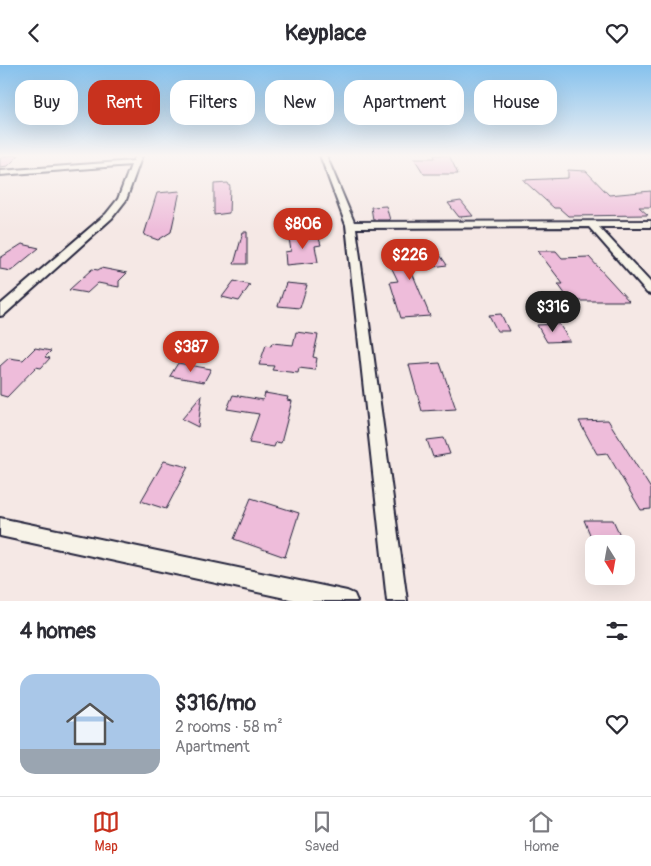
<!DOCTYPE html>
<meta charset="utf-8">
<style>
:root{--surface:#fff;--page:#f7f7f7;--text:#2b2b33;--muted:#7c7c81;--line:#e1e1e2;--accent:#c8321e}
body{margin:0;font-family:Pangolin,sans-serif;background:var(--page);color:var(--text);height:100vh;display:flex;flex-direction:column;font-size:19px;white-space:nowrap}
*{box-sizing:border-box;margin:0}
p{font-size:16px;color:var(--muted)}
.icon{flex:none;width:28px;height:28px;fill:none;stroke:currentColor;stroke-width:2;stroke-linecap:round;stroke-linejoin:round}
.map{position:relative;height:536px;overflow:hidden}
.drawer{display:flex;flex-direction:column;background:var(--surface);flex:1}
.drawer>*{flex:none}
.banner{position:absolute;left:15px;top:15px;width:621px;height:45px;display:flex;gap:10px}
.needle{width:32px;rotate:169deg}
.controls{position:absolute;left:585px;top:470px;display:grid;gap:10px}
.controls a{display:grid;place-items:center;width:50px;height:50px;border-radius:10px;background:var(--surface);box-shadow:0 5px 20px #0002;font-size:25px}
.price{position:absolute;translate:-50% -42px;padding:0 11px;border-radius:18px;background:var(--accent);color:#fff;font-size:16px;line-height:32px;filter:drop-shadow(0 1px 2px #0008)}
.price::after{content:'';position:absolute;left:50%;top:30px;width:15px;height:11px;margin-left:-8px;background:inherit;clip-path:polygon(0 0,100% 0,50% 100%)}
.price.on{background:#222;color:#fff}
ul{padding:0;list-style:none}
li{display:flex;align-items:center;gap:15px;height:125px;padding:0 20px}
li+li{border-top:1px solid var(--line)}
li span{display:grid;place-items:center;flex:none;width:140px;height:100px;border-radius:15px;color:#555}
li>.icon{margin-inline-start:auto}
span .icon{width:60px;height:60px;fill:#fffc;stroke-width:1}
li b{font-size:21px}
h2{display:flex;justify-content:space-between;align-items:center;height:60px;padding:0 20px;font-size:21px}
.pill{padding:0 18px;border-radius:15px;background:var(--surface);box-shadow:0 5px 20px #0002;font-size:18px;line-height:45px}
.pill.on{background:var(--accent);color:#fff}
header{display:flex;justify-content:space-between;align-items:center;height:65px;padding:0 20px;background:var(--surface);font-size:22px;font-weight:800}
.tab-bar{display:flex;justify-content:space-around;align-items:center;height:70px;border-top:1px solid var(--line);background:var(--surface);font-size:14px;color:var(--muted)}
.tab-bar a{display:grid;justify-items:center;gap:2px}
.tab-bar .on{color:var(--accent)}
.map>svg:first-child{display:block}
</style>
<header><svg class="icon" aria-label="back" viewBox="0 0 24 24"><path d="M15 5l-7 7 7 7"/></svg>Keyplace<svg class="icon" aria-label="heart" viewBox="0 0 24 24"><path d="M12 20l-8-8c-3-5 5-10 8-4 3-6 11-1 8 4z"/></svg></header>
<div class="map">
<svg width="651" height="536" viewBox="0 0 651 536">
<rect width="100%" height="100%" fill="#f5e8e5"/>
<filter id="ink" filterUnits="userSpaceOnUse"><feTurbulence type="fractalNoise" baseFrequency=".02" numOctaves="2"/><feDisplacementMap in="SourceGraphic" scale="10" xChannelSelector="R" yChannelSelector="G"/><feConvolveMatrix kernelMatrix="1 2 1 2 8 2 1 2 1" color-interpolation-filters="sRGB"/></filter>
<g filter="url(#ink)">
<!-- building -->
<path fill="#eebcda" stroke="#22223b" d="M19,90l-11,11 -8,1v-8l4,-3z
M434,90h15l9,19h-34l-10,-16h21z
M568,105l18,1 23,24 42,-4v16h-12l9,8 -80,1 -9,-8h-5l-31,-28 45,-2z
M228,118l2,4 -1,26 -15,2v-31z
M180,126l-9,41 -13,8 -14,-5 13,-42z
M461,136l12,15 -14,1 -11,-14z
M386,141l4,14h-17l-2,-13z
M243,167h4v32h-13z
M318,170l3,10 -6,1 3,16 -32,3 -1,-13 6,-1 -2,-13z
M22,179l17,4 -28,23 -11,-2v-11z
M398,184l4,8 36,-5 9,13 -36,5 19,46 -29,2 -11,-36 8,-1 -15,-31z
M538,186h18l6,7 27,-1 40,44h-59l-12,-17h5z
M101,203l26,5 -8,8v6l-21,-4 -11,10 -18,-3 23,-21 6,1z
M234,216l16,4 -11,16 -17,-4z
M286,218l21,2 -7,23 -22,-2z
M501,249l8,17h-12l-8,-16z
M559,259l11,17 -23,1 -10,-17z
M296,267l22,3 -5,22 4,1 -2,12 -16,-2 -1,5 -26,-3 2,-4 -15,-1 7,-20 5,1 1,-3 21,2z
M35,283l16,3 -6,6 5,1 -9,10 -5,-1 -29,30 -7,-2v-29l9,-8 14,2z
M178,298l33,6 -7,13 -34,-6z
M440,298l16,46 -34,2 -13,-46z
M265,328l23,4 -1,3 5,1 -11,42 -5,-1 -2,5 -25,-4 10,-29 -32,-5 6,-14 30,5z
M202,330l-4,32 -16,-8z
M608,355l43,69v20l-10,1 -34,-57 -10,1 -18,-33z
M444,373l6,16 -17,3 -6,-17z
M164,396l24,6 -22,42 -25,-8z
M251,433l48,15 -14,44 -51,-18z
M584,455h29l11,24h-30z"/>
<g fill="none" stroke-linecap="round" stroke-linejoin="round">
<defs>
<path id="street" d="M136,90h6l-16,45 -14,18 -108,97 -4,1v-11l106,-91 12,-15 13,-34 -131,10v-4l133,-10z
M320,90h6l28,67 297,-1v6h-52l52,56v11l-4,-1 -58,-66 -233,1 51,373h-20l-41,-376z
M0,453l347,73 7,3 3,7h-58l-299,-65z"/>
</defs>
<!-- street casing -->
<use href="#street" stroke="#22223b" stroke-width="4"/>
<!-- street -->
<use href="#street" fill="#f7f3e8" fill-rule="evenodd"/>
</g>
</g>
<!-- sky -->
<linearGradient id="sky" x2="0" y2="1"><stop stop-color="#85c1ed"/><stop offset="0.55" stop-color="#faf5f3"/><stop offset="1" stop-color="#faf5f3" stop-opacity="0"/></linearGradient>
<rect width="651" height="165" fill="url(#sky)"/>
</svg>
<div class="controls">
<a><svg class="needle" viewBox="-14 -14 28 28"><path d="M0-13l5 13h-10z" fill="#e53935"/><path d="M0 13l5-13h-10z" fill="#7c7c81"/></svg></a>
</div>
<b class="price" style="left:303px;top:185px">$806</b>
<b class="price" style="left:410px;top:216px">$226</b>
<b class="price on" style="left:553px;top:268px">$316</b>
<b class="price" style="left:191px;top:308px">$387</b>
<div class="banner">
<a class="pill">Buy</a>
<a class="pill on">Rent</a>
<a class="pill">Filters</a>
<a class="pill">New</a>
<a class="pill">Apartment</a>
<a class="pill">House</a>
</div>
</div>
<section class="drawer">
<h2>4 homes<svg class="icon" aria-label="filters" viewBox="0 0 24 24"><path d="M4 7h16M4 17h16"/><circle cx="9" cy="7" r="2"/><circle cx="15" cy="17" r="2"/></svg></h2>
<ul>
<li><span style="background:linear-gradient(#a9c7e8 75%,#9aa5b1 0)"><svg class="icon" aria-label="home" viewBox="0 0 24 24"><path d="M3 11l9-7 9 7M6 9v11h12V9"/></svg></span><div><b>$316/mo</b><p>2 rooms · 58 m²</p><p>Apartment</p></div><svg class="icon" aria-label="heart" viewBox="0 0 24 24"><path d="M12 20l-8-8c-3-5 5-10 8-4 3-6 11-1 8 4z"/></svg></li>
</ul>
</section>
<nav class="tab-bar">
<a class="on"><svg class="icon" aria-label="map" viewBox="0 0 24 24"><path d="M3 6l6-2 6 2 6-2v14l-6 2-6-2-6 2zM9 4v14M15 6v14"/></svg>Map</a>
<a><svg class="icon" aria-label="saved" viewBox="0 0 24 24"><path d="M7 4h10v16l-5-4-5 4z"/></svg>Saved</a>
<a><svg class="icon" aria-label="home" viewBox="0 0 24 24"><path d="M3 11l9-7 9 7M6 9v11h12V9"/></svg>Home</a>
</nav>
